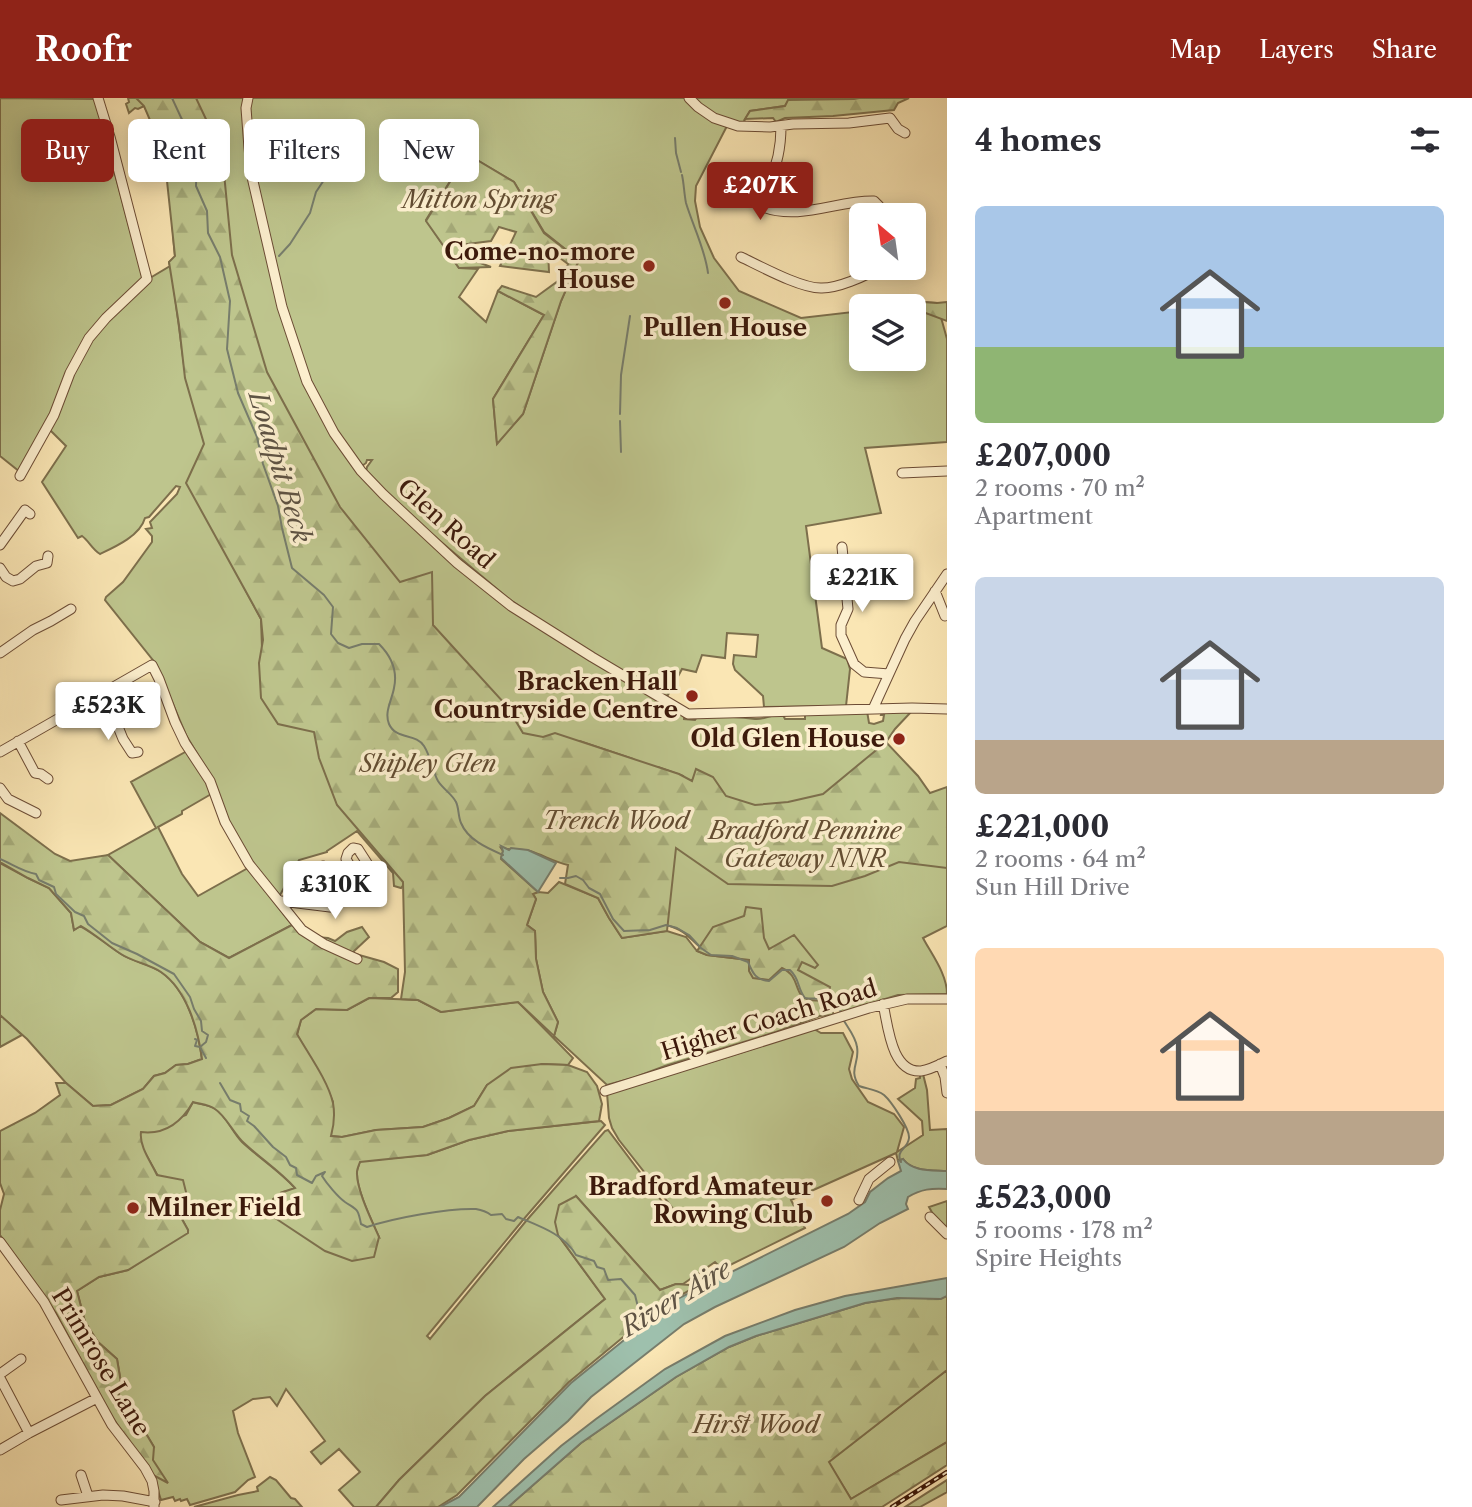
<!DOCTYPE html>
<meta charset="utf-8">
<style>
:root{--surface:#fff;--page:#f2f2f3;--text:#2b2b33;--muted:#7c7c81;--accent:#8f2418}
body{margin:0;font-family:"Libre Caslon Text",serif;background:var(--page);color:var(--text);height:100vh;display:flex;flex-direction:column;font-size:26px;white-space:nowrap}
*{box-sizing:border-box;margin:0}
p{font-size:23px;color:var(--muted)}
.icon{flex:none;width:38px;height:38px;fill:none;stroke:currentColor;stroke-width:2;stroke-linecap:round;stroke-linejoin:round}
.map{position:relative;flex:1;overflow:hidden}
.drawer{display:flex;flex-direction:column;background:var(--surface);width:525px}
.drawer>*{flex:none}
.top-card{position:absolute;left:21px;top:21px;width:665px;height:63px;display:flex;gap:14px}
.needle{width:46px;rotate:331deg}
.fabs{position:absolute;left:849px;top:105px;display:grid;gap:14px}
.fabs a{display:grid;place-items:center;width:77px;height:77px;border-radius:10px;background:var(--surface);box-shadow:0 4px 18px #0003;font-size:35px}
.price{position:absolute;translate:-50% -60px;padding:0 16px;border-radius:7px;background:#fff;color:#222;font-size:23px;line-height:46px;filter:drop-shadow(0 2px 4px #0008)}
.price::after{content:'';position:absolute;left:50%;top:42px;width:21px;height:16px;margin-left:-10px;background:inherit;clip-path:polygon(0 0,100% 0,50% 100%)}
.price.selected{background:var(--accent);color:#fff}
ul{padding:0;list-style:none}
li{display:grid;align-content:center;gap:14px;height:371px;padding:0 28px}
li span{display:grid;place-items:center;height:217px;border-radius:10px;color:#555}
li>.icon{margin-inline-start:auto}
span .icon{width:126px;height:126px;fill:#fffc;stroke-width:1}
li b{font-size:30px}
h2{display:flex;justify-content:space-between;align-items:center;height:84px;padding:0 28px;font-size:30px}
.pill{padding:0 24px;border-radius:10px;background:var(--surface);box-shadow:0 4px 18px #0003;font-size:24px;line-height:63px}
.pill.selected{background:var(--accent);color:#fff}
header{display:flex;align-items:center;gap:42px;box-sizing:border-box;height:98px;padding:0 35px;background:var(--accent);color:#fff}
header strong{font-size:33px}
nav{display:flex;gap:38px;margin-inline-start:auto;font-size:24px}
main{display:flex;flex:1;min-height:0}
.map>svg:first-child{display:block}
</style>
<header>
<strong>Roofr</strong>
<nav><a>Map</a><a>Layers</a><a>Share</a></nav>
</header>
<main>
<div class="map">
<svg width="947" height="1409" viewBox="0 0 947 1409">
<defs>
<pattern id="forest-firs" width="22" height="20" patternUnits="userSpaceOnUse" patternTransform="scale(1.75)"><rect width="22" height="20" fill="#bec58d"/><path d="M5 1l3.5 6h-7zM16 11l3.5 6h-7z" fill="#a4a978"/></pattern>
</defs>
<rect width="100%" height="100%" fill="#fae6b4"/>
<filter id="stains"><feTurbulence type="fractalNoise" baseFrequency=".00286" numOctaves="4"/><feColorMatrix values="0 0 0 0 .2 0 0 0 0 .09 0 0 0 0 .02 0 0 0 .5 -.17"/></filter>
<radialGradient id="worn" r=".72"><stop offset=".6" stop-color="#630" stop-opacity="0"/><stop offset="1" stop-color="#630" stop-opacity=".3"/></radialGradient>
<!-- green -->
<path fill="#bec58d" stroke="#7d6f4c" stroke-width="2" fill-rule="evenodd" d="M0,0l95,1 48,179 -49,48 -42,86 -32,60 -20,-16z
M128,0h731l-5,1 -62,1 -5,3 -2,3 -35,5 -7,12 -20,-4 -2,4 7,1 -32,62 -1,15 5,26 14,31 25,33 62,27 60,-7v48h53v-53h-34l-2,-7 59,4 10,36v103l-82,6 16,65 -75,13 16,122 25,11 3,10 -4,37 -82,1 -1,-11 -28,-26 -2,-6 1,-9 22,2 2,-22 -31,-2 -2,25 -23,-3 -6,17 -14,-3 -14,26 -4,2 -77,-45 -78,-53 -94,-79 -49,-49 1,-4 5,-7h-5l-1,3 -4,3c-45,-53 -66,-118 -83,-184 -10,-42 -19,-83 -26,-126l-1,-2 -4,2c10,66 24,132 46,195 7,20 14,40 25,59 28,51 65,89 108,128 28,25 55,50 86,71 54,39 113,72 171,106v4l11,1 2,-3c19,-1 39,0 58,2 10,1 18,-6 28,-4l2,4h20v-4l3,-3 59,-1 2,12 5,1 9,-3 1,-6h-3l1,-3h29l-16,17 -11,16c14,15 37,34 42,55l21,-7v133l-24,12c9,17 24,36 24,56l-49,1 -55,17h-2c-5,-13 -9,-15 -23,-13l9,1 7,15 -14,1 -44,16 -111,34 -32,12 -26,7 -53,-49 4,-14 -15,-30 -7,-33 -1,-28 -8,-6 9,-26 -3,-5 5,-2 10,1 11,-11 39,16 11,20 13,20 45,-7 19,6 11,14 10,4 34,4c-11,-3 -24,-1 -33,-6 -18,-11 -18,-22 -42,-28l5,-53 -2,-35 2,1 12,-62 -25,-9h-13l-12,-8 -53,-18 -13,8 -14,15 -45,89 -19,52 -20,47 -7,2 -17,-31 -40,-40 -4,5 -7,-2 -1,-13 -36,-42 -30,20v1l-28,8 -20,37 -19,-24 -29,-42 -18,-51 -27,-45 -30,-71 -51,-64 1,-3 17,-15 29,-40v-6l-6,-7 6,-1 -2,-6 27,-28 3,-7 -4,-1 -27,31 -4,1c-5,18 -30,29 -45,36 -8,-5 -11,-13 -18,-18l-4,2 -36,-56 24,-36 -16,-16c13,-25 20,-52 33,-77 11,-22 46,-58 67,-73v-2l20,-12 -1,-4 6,-5c-5,-51 -4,-106 -31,-151l-6,3 -3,-1 -6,5 -3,-9 3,-2zM467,56l47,28 30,50 35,28 -18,41 -38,113 -26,29 -4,-44 51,-84 -46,-24 -12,31 -27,-25 19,-28 -19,-1 -33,-48zM172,176l4,16 10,56 -2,19zM202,337l12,11v6l-14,11 -8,8 13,-26zM187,383l13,18 28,55 30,45 4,15 8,18 -8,16 -1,-29z
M187,653l26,42 -31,18v3l-24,13 24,47 16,22 50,-28 44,57 -63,33 -29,-16 -92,-87 48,-27 -25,-46z
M0,765l28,15 21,10 22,25 3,17 6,-4c15,8 27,19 41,28 12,8 28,9 40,18 26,18 37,57 41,87l-14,5 -12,1 -11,8 -11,3 -11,13 -32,16 -18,1 -27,-23 -39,-44 -24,-21 -3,2z
M369,900l49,2 23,12 77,-10 55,56 -5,7 -26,-1 -55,21 -13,21 -25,12 -26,9 -47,3 -34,7 -11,-1 2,-34 -10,-23 -26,-44 4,-15 15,-11 31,1z
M814,931l7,4h22l10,19 -4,17 3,10 16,23 26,12 10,13 -7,25 26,-17 -1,-14 -24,-22 17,-11 1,-9 4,-1v-4h3l4,16 3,40 17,-1v42c-16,-1 -34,1 -44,-12l-5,2 -2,-8 -105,47 14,28 -83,41 -7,-7 -32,22h-7l-16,6 -84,-94 -18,39 47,64 -120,97 -86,84 -23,27h-22l-15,-17 21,-18 -21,-23 -18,15 -10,-12 14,-11 -39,-52 -9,17 -7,-9 -17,2 -20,12 5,22 17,44 -7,3 -13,12 -45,13 -3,-6 -6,2 -1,-2 -5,2 -2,-4 -12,3 -8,-25 -11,-17 12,-11 -15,-25 -23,-17 5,-22 -4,-24 -19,-17 -13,-20 -8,-31 22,-14 29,-7 60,-40 -49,-88 1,-10 46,-17 7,-13c6,2 16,3 21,6 12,7 18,24 28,34 17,16 38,29 54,47l-13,3 96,45c-7,-16 -23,-48 -22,-65 0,-3 2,-7 3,-11l67,-6 42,-15 39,-9 93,-10 4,4 -82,95 -96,116 3,3 96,-118 79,-90 3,-1 62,82 4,-2 -55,-70 -7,-12 -3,-10 -2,-25 117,-35z
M947,1272v72l-96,57 -23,-37z
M270,1379l6,3 15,18 4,1 7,8h-108l44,-12 20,-4 -1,-4z"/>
<!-- forest -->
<path fill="url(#forest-firs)" stroke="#7d6f4c" stroke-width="2" d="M136,0h60l26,55 10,102 35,117 73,135 60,75 32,-10 1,53 73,80 17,28 20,4 12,-4 124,41 13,7 4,-12 17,8 13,19 29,9 33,-3 35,-8 63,-52 32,34 12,17 17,-6v81l-48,-6 -34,14 -33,10 -104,-2 -52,-36 -9,83 -45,7 -13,-20 -11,-20 -33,-14 3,-19c-14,-3 -25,-10 -38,-14 -9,-3 -19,0 -29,-3l2,3 -2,8 37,33 -5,2 3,5 -9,26 8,6 1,28 7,33 15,30 -4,14 -36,-34 -77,10 -23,-12 -17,-1 4,-27 -2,-90 -66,-77 -18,-47 -5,-26 -36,-8 -17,-26 -2,-35 4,-23 -2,-21 -75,-136 18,-39 -19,-66 -6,-53 -10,-63 6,-6 -11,-103 -20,-47z
M859,0h50l-11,5 -4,7 -61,6 -48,2 -9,4 -3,-4 -28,1 5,-8 35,-5 3,-6 66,-1z
M467,56l47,28 30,51 35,27 -18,41 -38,113 -26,30 -4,-45 51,-84 -46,-24 4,-5 34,11 26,-19 6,-14 -20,-15 1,23 -49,-6 16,-34 -17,-5 -8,14 -24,3 8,17 16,6 -32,1 -33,-47z
M878,201l59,4 10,-1v19l-24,-9 -9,-1v-5h-34z
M0,715l55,41 15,7 38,-6 92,87 29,16 63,-33 12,11 24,2 7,3 12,-9 15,-5 7,10 -17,16 32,9 14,7v23l-7,6h-22l-22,12 -31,-1 -15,11 -4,14c12,21 31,47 36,69 2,11 1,22 -2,33l11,1 34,-7 47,-3 26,-9 25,-12 13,-21 24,-17 31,-4 26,1 19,7 10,14 5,18 -3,17 -91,10 -39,9 -42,15 -67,7c-1,3 -3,7 -3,10 -1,17 15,49 22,65l-5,20 -22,4 -27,-10 -50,-33 -2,-19 10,-7 12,-4c-15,-17 -34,-29 -51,-45 -10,-9 -18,-27 -29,-34 -5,-4 -15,-5 -22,-7 -12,21 -28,33 -52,30 -2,14 10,30 16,43l26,5 7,28 -12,4 10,18v3l-60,37 -29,7 -22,14 8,31 13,20 19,17 4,24 -4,22 22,17 15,25 -1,13 15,23 -15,-8 -43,-61 -54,-101 -56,-78v-25l4,-16 -4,-11v-52l35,-18 25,-18 -4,-12h10l27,23 18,-1 32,-16 11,-13 11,-3 11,-8 12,-1 14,-5c-4,-30 -15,-69 -41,-87 -12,-8 -28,-10 -40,-18 -14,-9 -26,-20 -40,-28l-7,4 -3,-17 -22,-25 -21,-10 -28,-16z
M746,809l15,2 3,29 5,11 25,-14 24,30 -3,3 -13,-6 -4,8 32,17 -3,13c-5,0 -12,1 -17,0 -18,-4 -8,-23 -28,-32l-13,12 -16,-2 -4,-7v-11l-42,-5 -10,-4 16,-24 31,-11z
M0,917l22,20 -22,12z
M576,1098l84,94 16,-6 14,1 2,4 -22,12 -31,23 -70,58 -112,113 -19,12h-62l23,-27 86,-84 120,-97 -47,-64 -3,-13 4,-17z
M947,1103v29l-13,-14 -5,-9z
M947,1198v74l-118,92 22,37 96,-57v23l-65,42h-374l73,-64 95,-66 53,-30 27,-11 109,-33 32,-5 31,-1 10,2z
M947,1382v12l-27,15h-15z"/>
<!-- water -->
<path fill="#9ec0ad" stroke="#777d6c" stroke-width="2" d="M501,748l8,4 2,-2 17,2 28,13 -18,29 -37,-34 2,-7z
M903,1061c10,13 28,11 44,12v18c-15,-1 -26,0 -39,8l-2,7 2,5 -28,14 -36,24 -129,60 -31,17 -93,73 -23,24 -44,38 -47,48h-37l19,-10 112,-114 100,-81 177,-88 17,-12 5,-10 18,-14 13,-7 -3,-10z
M947,1180v18l-6,3 -44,-1 -32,5 -109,33 -27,11 -53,30 -95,66 -73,64h-15l68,-61 35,-27 69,-50 60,-33 70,-26 50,-14z"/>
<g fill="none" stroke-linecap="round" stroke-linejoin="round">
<!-- stream -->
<path stroke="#777d6c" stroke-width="2" d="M172,0l25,54 -1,34 11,25 1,22 12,24 10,44 -3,48 11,44 19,44 6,27 15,42 4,22 10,40 32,27 9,12 -2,27 7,9 11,5 13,-4h17c12,12 19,26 15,44 -2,12 -10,24 -5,36 7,16 27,9 35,22 7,11 8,24 14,35 5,8 14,13 18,21 3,6 2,14 5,21 7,17 26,25 42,32
M675,40l1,15 5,19
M682,77c2,9 2,18 4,28 7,23 19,46 22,70
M279,158l11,-12 20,-31 6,-21 16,-24
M620,316l1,-39 9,-59
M620,323l1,31
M0,761c12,5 23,13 36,15l3,6 15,7 2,7 19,18 9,4 4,8 24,19 25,11 37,20 16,23 4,12 7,12 1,10 6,4 -2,7 -6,5 6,11
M560,780h8l8,-2 7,4 6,8 11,6 13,25 11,12 26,-1 16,-5 11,3 12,7 12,13 10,7 21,1 16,6c5,12 8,18 21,19l13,-11h8c10,9 7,18 15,28 11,2 22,-2 31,3l5,12
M844,923c5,8 12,17 13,26 3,16 -9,22 2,39 8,3 17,3 25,9 7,6 26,34 25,43 -1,11 -14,12 -8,24
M195,941l2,1 -2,6 5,1
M220,985l10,17 10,4 1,7 8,5 -2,5 7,5 19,21 13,10 4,8 6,3 1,7 15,8 4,-7 9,-4 -3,4c5,8 16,21 23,26 12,8 13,6 16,22l6,3c27,-9 81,-19 109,-18 6,1 11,3 15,6l11,-1 4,5 8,2 4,-4c21,9 46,17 58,38l18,6 3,6 7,2 4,11 13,-1 14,16 7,28"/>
<defs>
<path id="minor" d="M248,0l-2,10 3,40 3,29 30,130 25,75 27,51 27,38 22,23 74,69 54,43 81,51 96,57 224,-6 35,1
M689,0l9,9 16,11 24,8 32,1 23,-3 56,-1 41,-5 8,11 7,4
M781,28c0,20 -3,38 -12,56 -3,5 -8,9 -9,14 -2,6 0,6 3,11 37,14 75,-7 111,-6l5,5 2,9
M741,159c19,9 61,32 81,31 16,0 42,-11 56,-20
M902,375l45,-2
M20,378l34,-61 16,-42 19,-35 17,-20 41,-39 -37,-142 -12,-39
M0,447l25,-35 5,4
M842,449l6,62 -7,16v10l13,29 10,8 25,2
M0,470l6,9 7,4 7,-2 16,-13 11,-3 1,-7
M935,493l10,25
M0,555l33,-23 18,-9 20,-12
M104,594l19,47 9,14 6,-1
M93,601l14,24
M873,611l32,-70 10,-18 32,-47
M18,643l17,32 6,1 7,5
M0,654l152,-87 7,14 16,43 10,21 25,38 15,41 24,42 53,66 22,14 33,15
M0,690l8,11 28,14
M304,782c11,7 21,14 26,27l8,-3 19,-18 1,-7 -12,-20 2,-6 5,-5 5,1 9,14v7l-9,9
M281,803l49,6
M286,803l12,-12 8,-15 17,-8
M883,906c5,21 8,69 38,67 8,-1 18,-6 26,-10
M940,966l5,13 2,16
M605,993l264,-83 38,-9h40
M859,1102l10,-21 21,-17
M930,1119l17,17
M0,1144l44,60 68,123 33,43 7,13 2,10v16
M0,1276l21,-15
M0,1280l29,55
M0,1352l29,-17 68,-35
M81,1377l7,21
M61,1402l42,-5 20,1 32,6"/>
</defs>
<!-- minor casing -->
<use href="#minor" stroke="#6c4c35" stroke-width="11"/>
<!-- minor -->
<use href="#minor" stroke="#fcefce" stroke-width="9"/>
<defs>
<path id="rail" d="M892,1409l55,-35"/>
</defs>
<!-- rail casing -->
<use href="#rail" stroke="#3c190b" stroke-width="4.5"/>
<!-- rail -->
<use href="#rail" stroke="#fcefce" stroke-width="2" stroke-dasharray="5" stroke-linecap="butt"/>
</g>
<!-- markers -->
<g fill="#8f2418" stroke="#fcefce" stroke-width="2.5">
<circle cx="649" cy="168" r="7"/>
<circle cx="725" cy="205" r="7"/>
<circle cx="692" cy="598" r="7"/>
<circle cx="899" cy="641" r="7"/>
<circle cx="827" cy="1103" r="7"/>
<circle cx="133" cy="1110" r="7"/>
</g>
<g text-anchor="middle" stroke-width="7" stroke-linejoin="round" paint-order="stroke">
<!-- park labels -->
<g font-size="24" font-style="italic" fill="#634d32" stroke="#fcefce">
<text x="479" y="110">Mitton Spring</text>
<text x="428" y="674">Shipley Glen</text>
<text x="616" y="731">Trench Wood</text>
<text x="805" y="741">Bradford Pennine<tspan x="805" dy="28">Gateway NNR</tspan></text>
<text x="756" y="1335">Hirst Wood</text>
</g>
<!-- poi labels -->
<g font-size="24" font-weight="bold" fill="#3c190b" stroke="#fcefce" text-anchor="end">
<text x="635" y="162">Come-no-more<tspan x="635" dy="28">House</tspan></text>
<text x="725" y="238" text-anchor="middle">Pullen House</text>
<text x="678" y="592">Bracken Hall<tspan x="678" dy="28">Countryside Centre</tspan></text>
<text x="885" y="649">Old Glen House</text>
<text x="813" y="1097">Bradford Amateur<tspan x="813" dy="28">Rowing Club</tspan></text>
<text x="147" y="1118" text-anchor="start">Milner Field</text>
</g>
<!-- street labels -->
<g font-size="24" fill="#3c190b" stroke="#fcefce">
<text transform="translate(446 426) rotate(42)" y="8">Glen Road</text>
<text transform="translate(769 922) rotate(-17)" y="8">Higher Coach Road</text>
<text transform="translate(101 1264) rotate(59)" y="8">Primrose Lane</text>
</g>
<!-- water labels -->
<g font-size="26" font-style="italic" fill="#5e5344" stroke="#fcefce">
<text transform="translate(280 369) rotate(73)" y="9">Loadpit Beck</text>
<text transform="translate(676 1200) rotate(-31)" y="9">River Aire</text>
</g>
</g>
<rect width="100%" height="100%" filter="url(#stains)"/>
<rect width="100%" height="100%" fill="url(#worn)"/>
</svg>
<div class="fabs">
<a><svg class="needle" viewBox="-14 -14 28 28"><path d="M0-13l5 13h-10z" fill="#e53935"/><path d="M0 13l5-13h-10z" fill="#7c7c81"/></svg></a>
<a><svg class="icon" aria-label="layers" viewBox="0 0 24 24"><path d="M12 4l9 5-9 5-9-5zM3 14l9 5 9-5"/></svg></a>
</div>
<b class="price selected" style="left:760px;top:124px">£207K</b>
<b class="price" style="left:862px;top:516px">£221K</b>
<b class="price" style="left:108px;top:644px">£523K</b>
<b class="price" style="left:335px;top:823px">£310K</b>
<div class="top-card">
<a class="pill selected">Buy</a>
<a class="pill">Rent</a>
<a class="pill">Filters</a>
<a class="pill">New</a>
</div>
</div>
<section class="drawer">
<h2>4 homes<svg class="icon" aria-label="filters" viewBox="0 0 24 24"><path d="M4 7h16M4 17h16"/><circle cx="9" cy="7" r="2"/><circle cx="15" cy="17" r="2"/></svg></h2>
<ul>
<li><span style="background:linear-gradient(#a9c7e8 65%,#8fb573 0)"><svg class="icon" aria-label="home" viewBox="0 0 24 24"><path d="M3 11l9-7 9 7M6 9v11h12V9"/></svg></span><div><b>£207,000</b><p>2 rooms · 70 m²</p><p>Apartment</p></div></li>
<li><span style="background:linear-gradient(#c9d6e8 75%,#b9a48a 0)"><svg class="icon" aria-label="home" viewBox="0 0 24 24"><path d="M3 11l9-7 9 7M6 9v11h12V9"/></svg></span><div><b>£221,000</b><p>2 rooms · 64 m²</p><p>Sun Hill Drive</p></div></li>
<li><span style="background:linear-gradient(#ffd9b3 75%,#b9a48a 0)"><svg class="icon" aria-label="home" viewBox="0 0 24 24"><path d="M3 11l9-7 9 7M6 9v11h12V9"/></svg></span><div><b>£523,000</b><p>5 rooms · 178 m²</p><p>Spire Heights</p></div></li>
</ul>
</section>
</main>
